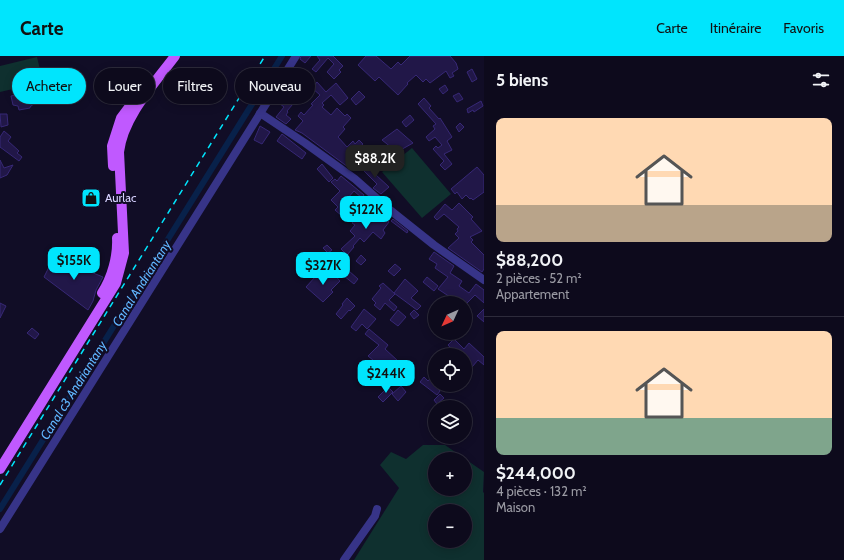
<!DOCTYPE html>
<html lang="fr">
<meta charset="utf-8">
<style>
:root{--surface:#0d0a1c;--page:#161325;--text:#f1f3f6;--muted:#9a9aa3;--line:#2d2b3b;--accent:#00e5fd}
body{margin:0;font-family:Cabin,sans-serif;background:var(--page);color:var(--text);height:100vh;display:flex;flex-direction:column;font-size:15px;white-space:nowrap}
*{box-sizing:border-box;margin:0}
p{font-size:13px;color:var(--muted)}
.icon{flex:none;width:22px;height:22px;fill:none;stroke:currentColor;stroke-width:2;stroke-linecap:round;stroke-linejoin:round}
.map{position:relative;flex:1;overflow:hidden}
.side{display:flex;flex-direction:column;background:var(--surface);width:360px}
.side>*{flex:none}
.guide{position:absolute;left:12px;top:12px;width:380px;height:36px;display:flex;gap:8px}
.needle{width:26px;rotate:226deg}
.tools{position:absolute;left:428px;top:240px;display:grid;gap:8px}
.tools a{display:grid;place-items:center;width:44px;height:44px;border-radius:50%;background:var(--surface);box-shadow:0 2px 10px #0003,0 0 0 1px var(--line);font-size:20px}
.price{position:absolute;translate:-50% -34px;padding:0 9px;border-radius:8px;background:var(--accent);color:#111;font-size:13px;line-height:26px;filter:drop-shadow(0 1px 2px #0008)}
.price::after{content:'';position:absolute;left:50%;top:24px;width:12px;height:9px;margin-left:-6px;background:inherit;clip-path:polygon(0 0,100% 0,50% 100%)}
.price.selected{background:#222;color:#fff}
ul{padding:0;list-style:none}
li{display:grid;align-content:center;gap:8px;height:212px;padding:0 12px}
li+li{border-top:1px solid var(--line)}
li span{display:grid;place-items:center;height:124px;border-radius:8px;color:#555}
li>.icon{margin-inline-start:auto}
span .icon{width:72px;height:72px;fill:#fffc;stroke-width:1}
li b{font-size:17px}
h2{display:flex;justify-content:space-between;align-items:center;height:48px;padding:0 12px;font-size:17px}
.pill{padding:0 14px;border-radius:18px;background:var(--surface);box-shadow:0 2px 10px #0003,0 0 0 1px var(--line);font-size:14px;line-height:36px}
.pill.selected{background:var(--accent);color:#111}
header{display:flex;align-items:center;gap:24px;box-sizing:border-box;height:56px;padding:0 20px;background:var(--accent);color:#111}
header strong{font-size:19px}
nav{display:flex;gap:22px;margin-inline-start:auto;font-size:14px}
main{display:flex;flex:1;min-height:0}
.map>svg:first-child{display:block}
</style>
<header>
<strong>Carte</strong>
<nav><a>Carte</a><a>Itinéraire</a><a>Favoris</a></nav>
</header>
<main>
<div class="map">
<svg width="484" height="504" viewBox="0 0 484 504">
<rect width="100%" height="100%" fill="#110d26"/>
<!-- green -->
<path fill="#0f302f" fill-rule="evenodd" d="M37,1l6,25 -43,10v-26z
M412,92l39,46 -29,24 -40,-46z
M423,389h22l39,27 -1,20 1,1v67h-130l45,-72 -19,-23 11,-13 15,7zM435,403h30v30h-30zM435,455h30v30h-30z"/>
<g fill="none" stroke-linecap="round" stroke-linejoin="round">
<!-- stream -->
<path stroke="#08214a" stroke-width="1.5" d="M0,451l197,-315"/>
<!-- canal -->
<path stroke="#08214a" stroke-width="6" d="M0,453l282,-453"/>
</g>
<!-- building -->
<path fill="#211748" stroke="#372876" d="M301,0h10l-6,7 -5,-4z
M317,0h16l10,10 -4,4 2,2 -7,7 -7,-7 7,-8 -6,-6 -12,14 -4,-3 8,-9z
M366,0h10l15,13 7,-7 3,3 9,-9h40l6,7 2,6 -6,4 2,3 -4,2 -4,-7 -16,12 -4,-4 -3,3 -7,-7 -9,8 1,1 -10,11 -19,-18 -4,4 -17,-16z
M297,11l13,12 -16,16 4,3 -11,13 1,1 -2,3 5,4 -5,5 -10,-7 8,-10 -5,-4 13,-14 -5,-4 8,-14 -1,-1z
M472,13l5,10 -5,3 -5,-10z
M317,26l9,10 10,-9 12,15 -8,7 -9,-10 -9,8 2,2 -2,2 9,8 6,-7 8,8 2,-2 4,4 -8,9 2,2 -7,8 9,10 6,-6 2,3 4,-4 4,4 -15,14 8,8 -4,4 -50,-37 -7,-3 8,-9 -5,-5 3,-4 3,3 9,-10 -2,-1 9,-9 -8,-7z
M445,29l3,5 -5,4 -4,-5z
M34,33l2,7 3,-2 3,3 -12,10v1l-11,2 -1,-4 -5,-1 -2,-9 14,-3v-2z
M359,35l6,6 -9,8 -5,-6z
M459,37l4,6 -6,3 -4,-6z
M424,42l7,8 -2,2 10,11 1,-1 12,19 -5,4 5,9 -8,4 8,10 -7,6 -5,-5 4,-4 -11,-12 3,-3 2,2 4,-3 -7,-8 -6,4 -3,-4 9,-8 -2,-3 3,-2 -18,-20z
M481,45l2,5 -9,6 -1,-2 -5,3 -1,-4z
M0,58h7l1,11 -7,2z
M410,59l4,5 -8,7 -4,-5z
M460,67l4,4 -5,5 -3,-5z
M260,70l10,6 -8,12 -8,-4z
M397,73l16,14 -16,9 -15,-12z
M4,75l7,6 -3,4 11,10 -2,2 5,4 -3,4 -19,-14v-10z
M282,78l24,19 -4,6 -25,-18z
M0,104l4,8 9,-3 -6,10 -7,3z
M362,106l27,25 -8,7 -8,-6 4,-4 -18,-18z
M322,108l11,14 -4,4 -12,-13z
M477,111l7,8v17l-11,8 -2,-2 -1,1 -4,-4 -4,4 -5,-7 -2,2 -4,-5z
M341,120l23,19 -2,3 -8,-7 -7,8 9,9 -4,5 -4,-4 -6,7 -7,-6 3,-3 -7,-7 9,-9 -9,-9 4,-3 2,2z
M459,147l14,14 -2,2 11,12 -12,6 3,3 -2,2 13,13v14l-2,3 -34,-24 11,-10 -4,-4 3,-3 -1,-2 2,-2 -15,-13 -7,6 -3,-3 11,-13 7,6z
M371,156l4,4 3,-4 11,10 -6,8 2,3 -4,6 -8,-7 -9,10 -4,-4 -7,8 1,1 -7,8 -6,-6 14,-13 -5,-5 5,-6 -3,-2 5,-6 5,4z
M393,163l15,12 -1,2 -16,-12z
M327,189l5,5 -4,3 -5,-5z
M434,196l20,14 -4,7 12,8 -3,5 10,7 7,-9 8,6v13l-9,-8 -8,8h-8l-21,-14 10,-12 -13,-9 2,-4 -8,-5z
M361,199l5,5 -5,5 -5,-4z
M54,201l49,20 -7,13 -3,11 -5,9 -44,-33z
M395,208l6,5 -7,7 -6,-5z
M349,215l9,8 -4,5 -10,-8z
M332,216l8,9 -9,9 2,2 -10,10 -17,-15 10,-11 6,5z
M427,221l11,9 -4,5 -11,-9z
M405,223l13,12 -7,7 10,8 -4,4 -23,-17z
M383,227l12,11 -6,6 8,7 -3,4 -9,-8 -5,7 -6,-5 2,-2 -4,-4 9,-11 -2,-2z
M347,242l8,8 -5,5 -1,-1 -8,9 -5,-5 7,-9 -1,-1z
M0,247l6,3 -6,12z
M364,253l12,10 -9,10 -5,-5 -6,7 -5,-4z
M484,253v13l-7,-6z
M398,254l8,7 -8,9 -8,-6z
M414,254l5,5 -5,4 -4,-5z
M32,272l7,6 -4,5 -8,-6z
M369,273l19,16 -3,4 13,12 -5,4 7,7 -5,6 -27,-22 11,-11 -14,-11z
M454,283l10,10 5,-6 15,14v8l-6,-5 -6,7 -7,-6v-6h-8l-9,-10z
M435,317v12h6l-3,4 2,2 -3,4 -17,-13 4,-5 4,4z
M401,330l5,6 -8,9 -6,-7z
M388,331l5,5 -10,10 -5,-5z
M440,338l4,4 -7,6 -3,-4z"/>
<g fill="none" stroke-linecap="round" stroke-linejoin="round">
<!-- minor -->
<path stroke="#373488" stroke-width="8" d="M260,57l45,30 50,36 35,31 44,35 50,35
M0,473l296,-473
M344,504l31,-44 2,-7"/>
<!-- major -->
<path stroke="#c059ff" stroke-width="10" d="M113,110l-1,-20 9,-28 9,-12
M102,237c10,-15 16,-37 15,-55
M0,413l116,-186 8,-30 -5,-101c4,-35 35,-68 56,-96"/>
<!-- rail -->
<path stroke="#00e5fd" stroke-width="1.5" stroke-dasharray="6 5" stroke-linecap="butt" d="M0,429l265,-429"/>
</g>
<!-- icons -->
<defs>
<symbol id="shop-square" viewBox="-11 -11 22 22"><rect x="-9" y="-9" width="18" height="18" rx="4" fill="#00e5fd" stroke="#110d26"/><path d="M-5-2.5h2.3a2.7 3.5 0 0 1 5.4 0H5L5.5 6h-11ZM-1.5-2.5h3a1.5 2.3 0 0 0-3 0Z" fill="#111"/></symbol>
</defs>
<g fill-rule="evenodd">
<use href="#shop-square" x="80" y="131" width="22" height="22"/>
</g>
<g text-anchor="middle" stroke-width="4" stroke-linejoin="round" paint-order="stroke">
<!-- poi labels -->
<g font-size="12" fill="#d7d2ff" stroke="#110d26" text-anchor="start">
<text x="105" y="146">Aurlac</text>
</g>
<!-- water labels -->
<g font-size="13" font-style="italic" fill="#60b6ff" stroke="#110d26">
<text transform="translate(141 227) rotate(-58)" y="5">Canal Andriantany</text>
<text transform="translate(73 334) rotate(-58)" y="5">Canal c3 Andriantany</text>
</g>
</g>
</svg>
<div class="tools">
<a><svg class="needle" viewBox="-14 -14 28 28"><path d="M0-13l5 13h-10z" fill="#e53935"/><path d="M0 13l5-13h-10z" fill="#9a9aa3"/></svg></a>
<a><svg class="icon" aria-label="locate" viewBox="0 0 24 24"><circle cx="12" cy="12" r="6"/><path d="M12 2v4M12 18v4M2 12h4M18 12h4"/></svg></a>
<a><svg class="icon" aria-label="layers" viewBox="0 0 24 24"><path d="M12 4l9 5-9 5-9-5zM3 14l9 5 9-5"/></svg></a>
<a>+</a>
<a>−</a>
</div>
<b class="price selected" style="left:375px;top:123px">$88.2K</b>
<b class="price" style="left:366px;top:174px">$122K</b>
<b class="price" style="left:74px;top:225px">$155K</b>
<b class="price" style="left:323px;top:230px">$327K</b>
<b class="price" style="left:386px;top:338px">$244K</b>
<div class="guide">
<a class="pill selected">Acheter</a>
<a class="pill">Louer</a>
<a class="pill">Filtres</a>
<a class="pill">Nouveau</a>
</div>
</div>
<section class="side">
<h2>5 biens<svg class="icon" aria-label="filters" viewBox="0 0 24 24"><path d="M4 7h16M4 17h16"/><circle cx="9" cy="7" r="2"/><circle cx="15" cy="17" r="2"/></svg></h2>
<ul>
<li><span style="background:linear-gradient(#ffd9b3 70%,#b9a48a 0)"><svg class="icon" aria-label="home" viewBox="0 0 24 24"><path d="M3 11l9-7 9 7M6 9v11h12V9"/></svg></span><div><b>$88,200</b><p>2 pièces · 52 m²</p><p>Appartement</p></div></li>
<li><span style="background:linear-gradient(#ffd9b3 70%,#7fa58c 0)"><svg class="icon" aria-label="home" viewBox="0 0 24 24"><path d="M3 11l9-7 9 7M6 9v11h12V9"/></svg></span><div><b>$244,000</b><p>4 pièces · 132 m²</p><p>Maison</p></div></li>
</ul>
</section>
</main>
